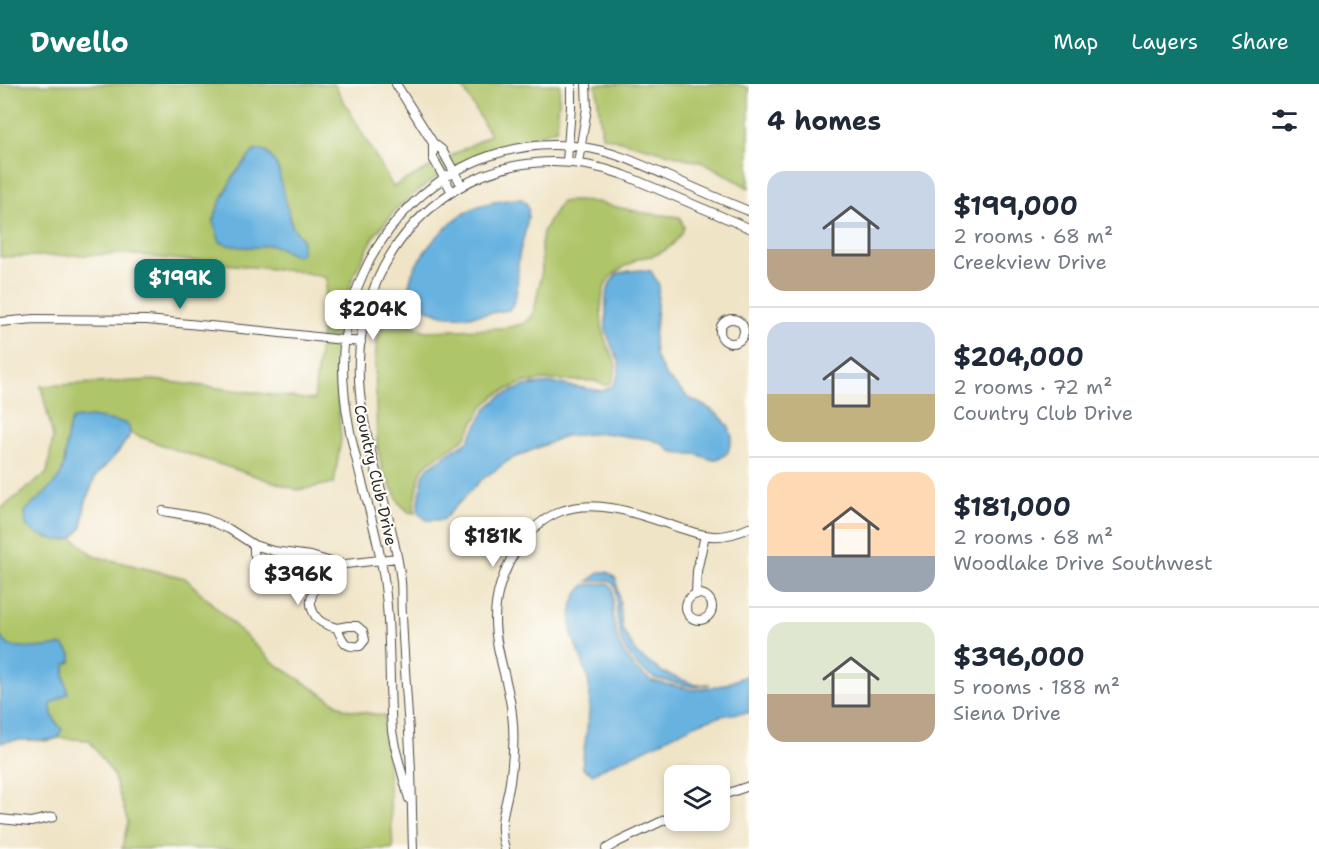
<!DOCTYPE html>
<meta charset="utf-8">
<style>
:root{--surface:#fff;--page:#f2f2f3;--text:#1f2937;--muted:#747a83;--line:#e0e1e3;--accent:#0f766e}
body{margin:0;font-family:"Shantell Sans",sans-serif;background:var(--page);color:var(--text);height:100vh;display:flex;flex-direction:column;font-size:22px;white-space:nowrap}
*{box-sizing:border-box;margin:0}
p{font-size:20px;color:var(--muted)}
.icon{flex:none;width:33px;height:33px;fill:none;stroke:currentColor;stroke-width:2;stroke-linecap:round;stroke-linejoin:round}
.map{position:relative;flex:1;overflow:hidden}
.drawer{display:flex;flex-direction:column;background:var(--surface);width:570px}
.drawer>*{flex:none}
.fabs{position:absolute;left:664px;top:681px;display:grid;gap:12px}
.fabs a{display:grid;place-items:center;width:66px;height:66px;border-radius:12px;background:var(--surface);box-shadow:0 3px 9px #0003;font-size:30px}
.price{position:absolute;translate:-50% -51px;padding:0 14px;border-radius:12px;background:#fff;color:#222;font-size:20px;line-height:39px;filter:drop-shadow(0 2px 3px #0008)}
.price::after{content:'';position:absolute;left:50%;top:36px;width:18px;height:14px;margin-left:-9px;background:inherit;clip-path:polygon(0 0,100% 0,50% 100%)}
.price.current{background:var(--accent);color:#fff}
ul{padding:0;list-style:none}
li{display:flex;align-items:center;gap:18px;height:150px;padding:0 18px}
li+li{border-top:2px solid var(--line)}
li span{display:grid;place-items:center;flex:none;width:168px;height:120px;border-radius:18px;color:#555}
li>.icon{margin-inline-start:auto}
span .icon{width:72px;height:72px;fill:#fffc;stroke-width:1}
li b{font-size:26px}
h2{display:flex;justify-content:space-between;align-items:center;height:72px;padding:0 18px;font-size:26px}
header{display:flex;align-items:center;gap:36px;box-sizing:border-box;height:84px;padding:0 30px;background:var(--accent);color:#fff}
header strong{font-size:28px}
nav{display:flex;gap:33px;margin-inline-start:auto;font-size:21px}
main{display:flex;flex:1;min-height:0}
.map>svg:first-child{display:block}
</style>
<header>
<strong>Dwello</strong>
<nav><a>Map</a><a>Layers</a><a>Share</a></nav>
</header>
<main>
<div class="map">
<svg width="749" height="765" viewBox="0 0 749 765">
<rect width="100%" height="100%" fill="#fdfcf7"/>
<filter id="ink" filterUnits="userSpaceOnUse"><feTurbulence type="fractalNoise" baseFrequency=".0167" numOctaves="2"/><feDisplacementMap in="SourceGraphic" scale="12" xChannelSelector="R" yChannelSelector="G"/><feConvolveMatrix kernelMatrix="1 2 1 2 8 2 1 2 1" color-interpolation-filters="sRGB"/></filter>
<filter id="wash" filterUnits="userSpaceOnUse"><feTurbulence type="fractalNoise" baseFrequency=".008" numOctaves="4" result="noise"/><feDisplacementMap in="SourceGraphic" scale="24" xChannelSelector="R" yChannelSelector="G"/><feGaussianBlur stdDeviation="1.35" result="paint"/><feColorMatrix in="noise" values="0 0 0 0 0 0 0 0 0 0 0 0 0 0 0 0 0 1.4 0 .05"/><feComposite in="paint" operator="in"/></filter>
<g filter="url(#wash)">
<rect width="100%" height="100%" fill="#f0e4c6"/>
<!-- green -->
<path fill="#afc569" stroke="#6d784a" stroke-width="1.5" d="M0,0h334l59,103 97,-52 -29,-51h99l-3,45 -84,28 -41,23 -34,27 -23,28 -22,41 -12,43 -5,39 1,38 4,43 -7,44 -36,7 -119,-39 -49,-18 -2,5 -10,14 -23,25 -10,27 -3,23 -9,11 21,18 91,22 89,85 71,46 40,7 8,133h-271l6,-27 -15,-48 -24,-34 -31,-2 -9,3 -36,-2 -13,4v-235l3,-1 44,-34 6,-36 -12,-51 113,-6 160,20 13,-122 -25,-6 -175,-18 -127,3z
M596,0h141l12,4v100l-42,-24 -105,-28z
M573,117l24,1 11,3 36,8 36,4 4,11c-7,14 -16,23 -32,28 -5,1 -11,1 -15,3 -5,3 -6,6 -12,7 -5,6 -12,6 -17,14 -10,18 -8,46 -1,65 2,6 7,11 8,17 2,8 -1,15 -5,22l-5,1 -11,-4 -50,-1 -22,3 -24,11 -14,11 -19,33 -37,25 -7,8 -7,35 2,7 -7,-1 -9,-8 -18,-35 -5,-24 -2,-84 1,-12 2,-12 5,-12 10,-7 33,13 60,-2 24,-2 12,-3 9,-6 4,-11 7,-36 -1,-25 2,-14 6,-11 12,-19z"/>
<!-- water -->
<path fill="#68b2e0" stroke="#4a6e86" stroke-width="1.5" d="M262,66c11,6 18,18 18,30l12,46 10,13v11l-1,5c-15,1 -20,-10 -32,-10 -4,0 -7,1 -10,2 -13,1 -27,0 -39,-5l-7,-20 5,-15 16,-32 20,-24z
M514,115h8c1,1 5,5 6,7 3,9 -7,39 -9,50 -3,18 2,39 -10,54 -19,3 -40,8 -59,6 -10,0 -18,-5 -26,-9 -8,-3 -16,-11 -15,-20 1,-20 24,-48 39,-61 7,-7 18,-14 26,-18 13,-6 27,-7 40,-9z
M642,186l9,1 8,14 -5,56 1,15 11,20 23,22 21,11 11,8 8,10 3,10 -4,15 -6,5 -9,3 -17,-6h-12l-13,-3 -10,-8 -11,-4 -17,-2 -29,-4 -39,3 -54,23 -31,22 -37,39h-16l-8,-6 -1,-8 6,-33 6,-7 38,-25 19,-33 13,-11 24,-11 28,-3 50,8 11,-5 6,-12v-13l-7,-14 -6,-17v-33l4,-14 7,-9 12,-3z
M91,333l34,6 4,4 1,6 -2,5 -10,14 -23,25 -10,27 -3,23 -9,11c-14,6 -37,-2 -47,-13l-1,-13c10,-12 29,-24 36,-38 7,-17 3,-44 12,-55z
M601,488h6l5,3 4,4 4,25 2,25 15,25 25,18 34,13 14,-1 -16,3 -40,-9 -16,-11 -16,-22 -5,-27 -1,-32 -8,-6 -20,1z
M607,499l6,5v30l6,28 16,23 17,12 42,9 30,-5 19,-8 6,-4v40c-37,-2 -77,24 -109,39 -16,7 -33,12 -47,22l-11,-6c2,-27 10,-55 7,-83 -2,-17 -11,-32 -16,-48 -4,-12 -2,-31 3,-41 2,-4 6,-8 9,-11z
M0,552l9,10 26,2 28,-3 8,9v8l-5,2 -2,11 4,18 -17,11c0,11 3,17 11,25l-4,9c-19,6 -37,-2 -58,5z"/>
</g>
<g filter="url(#ink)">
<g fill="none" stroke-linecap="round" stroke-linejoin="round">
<defs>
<path id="minor" d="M396,0l37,59 9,7 20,36
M433,59v15l19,34
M567,78l4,-55v-23
M578,79l9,-55 -1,-24
M720 247a12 12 0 1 1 24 0a12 12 0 1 1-24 0Z
M0,238l35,-3 112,1 115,11 99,11
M163,427l34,6 9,2 23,10 25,16v8l3,9c10,4 16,5 25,2v-11
M254,461l19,6 38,5 27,8h8l51,-6
M330,478c-5,16 -24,30 -18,47 4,13 14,16 25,19
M696,510l1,-23 8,-36
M686 523a13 13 0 1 1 26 0a13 13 0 1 1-26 0Z
M348,542h9l6,5 2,9 -5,6c-16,2 -17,-5 -23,-18z
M720,712l29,-10
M409,715l-14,-52 -3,-16c-4,-57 0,-114 -11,-170 -12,-66 -39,-130 -38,-198 2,-125 110,-234 239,-216 30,4 56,16 83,28 28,12 56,25 84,36
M0,735l31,3 22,-5
M413,765c-1,-26 -1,-51 -2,-77 -2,-53 -7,-105 -9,-158 -1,-10 0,-21 -1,-32 -2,-21 -7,-41 -12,-62 -9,-35 -20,-70 -26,-105 -16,-88 15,-176 92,-225 51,-33 113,-35 169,-15l125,53
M505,765c-8,-27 1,-41 5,-67 3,-22 5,-46 2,-68 -3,-32 -17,-63 -17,-94 0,-27 9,-51 23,-73 11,-16 24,-28 41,-35 39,-16 86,5 124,17 7,2 14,5 22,6 14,3 31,-1 44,-7
M606,765l12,-7 57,-27"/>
</defs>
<!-- minor casing -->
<use href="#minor" stroke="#494742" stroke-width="10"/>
<!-- minor -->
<use href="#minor" stroke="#fff" stroke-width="8"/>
</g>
</g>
<g text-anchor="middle" stroke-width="4.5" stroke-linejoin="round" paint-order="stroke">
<!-- street labels -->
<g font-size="16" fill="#2b2b2b" stroke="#fdfcf7">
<text transform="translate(376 391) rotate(77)" y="6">Country Club Drive</text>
</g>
</g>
</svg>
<div class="fabs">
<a><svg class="icon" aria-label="layers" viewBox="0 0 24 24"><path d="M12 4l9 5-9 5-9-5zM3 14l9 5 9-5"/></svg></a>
</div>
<b class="price current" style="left:180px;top:226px">$199K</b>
<b class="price" style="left:373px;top:257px">$204K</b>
<b class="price" style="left:493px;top:484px">$181K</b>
<b class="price" style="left:298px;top:522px">$396K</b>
</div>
<section class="drawer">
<h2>4 homes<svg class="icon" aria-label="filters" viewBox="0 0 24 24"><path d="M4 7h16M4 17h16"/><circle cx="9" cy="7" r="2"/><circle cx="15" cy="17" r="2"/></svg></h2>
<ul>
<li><span style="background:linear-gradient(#c9d6e8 65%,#b9a48a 0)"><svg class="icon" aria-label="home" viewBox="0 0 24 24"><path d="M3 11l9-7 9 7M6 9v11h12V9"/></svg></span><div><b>$199,000</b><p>2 rooms · 68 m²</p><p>Creekview Drive</p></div></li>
<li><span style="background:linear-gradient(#c9d6e8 60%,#c2b280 0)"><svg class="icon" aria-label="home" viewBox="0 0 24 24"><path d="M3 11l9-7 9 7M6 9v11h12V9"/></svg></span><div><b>$204,000</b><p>2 rooms · 72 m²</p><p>Country Club Drive</p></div></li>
<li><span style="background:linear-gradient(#ffd9b3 70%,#9aa5b1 0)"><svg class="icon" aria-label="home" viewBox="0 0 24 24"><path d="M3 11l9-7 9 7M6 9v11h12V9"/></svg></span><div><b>$181,000</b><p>2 rooms · 68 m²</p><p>Woodlake Drive Southwest</p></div></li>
<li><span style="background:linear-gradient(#dfe7d0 60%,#b9a48a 0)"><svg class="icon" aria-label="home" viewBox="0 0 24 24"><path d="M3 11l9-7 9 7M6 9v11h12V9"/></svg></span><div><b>$396,000</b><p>5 rooms · 188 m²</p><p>Siena Drive</p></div></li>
</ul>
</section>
</main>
